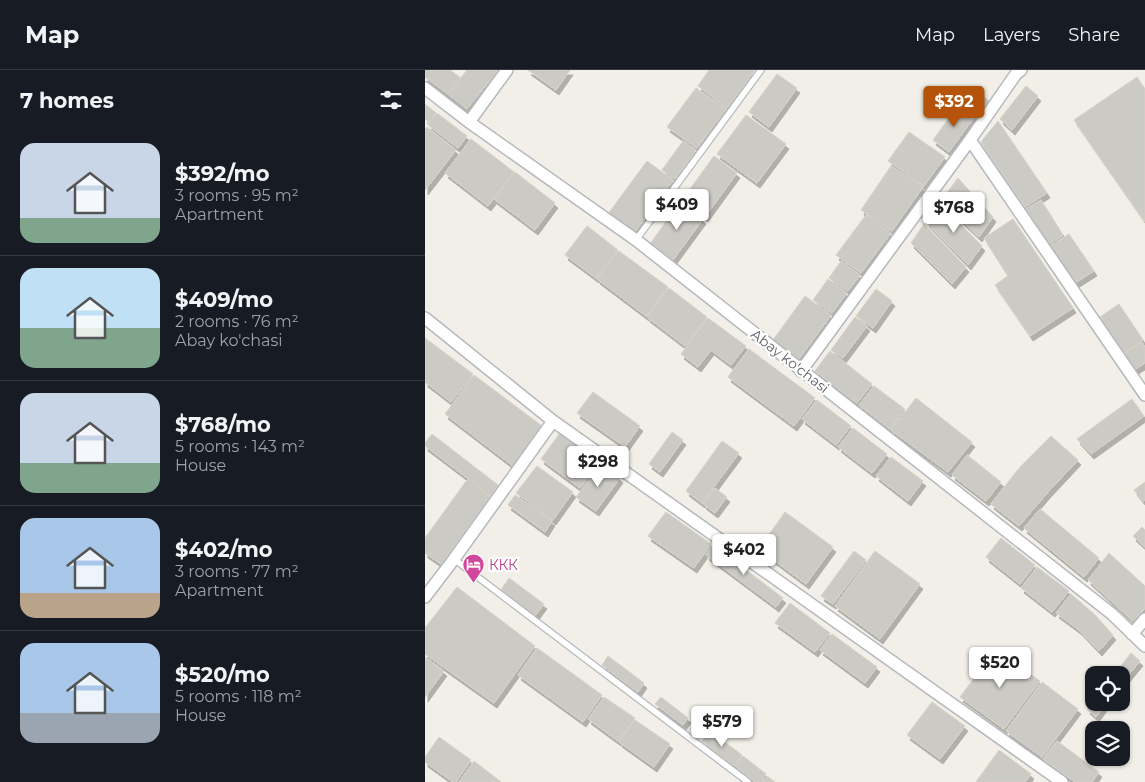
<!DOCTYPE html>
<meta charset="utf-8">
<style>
:root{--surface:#171b24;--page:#242831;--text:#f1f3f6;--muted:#9ea1a6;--line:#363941;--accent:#b45309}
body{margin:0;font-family:Montserrat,sans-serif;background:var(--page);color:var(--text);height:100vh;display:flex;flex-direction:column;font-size:19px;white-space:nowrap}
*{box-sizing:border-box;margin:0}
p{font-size:16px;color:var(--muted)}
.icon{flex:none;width:28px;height:28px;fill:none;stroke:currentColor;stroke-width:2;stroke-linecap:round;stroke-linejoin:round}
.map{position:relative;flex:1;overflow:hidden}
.details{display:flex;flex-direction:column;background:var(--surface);width:425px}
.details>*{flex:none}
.buttons{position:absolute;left:660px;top:596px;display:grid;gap:10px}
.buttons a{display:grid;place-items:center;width:45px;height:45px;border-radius:10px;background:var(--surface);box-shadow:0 1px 4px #0004;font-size:25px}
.price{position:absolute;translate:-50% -42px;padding:0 11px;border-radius:5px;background:#fff;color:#222;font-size:16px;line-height:32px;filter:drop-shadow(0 1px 2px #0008)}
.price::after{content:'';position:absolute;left:50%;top:30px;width:15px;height:11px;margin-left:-8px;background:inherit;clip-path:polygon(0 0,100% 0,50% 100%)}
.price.current{background:var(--accent);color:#fff}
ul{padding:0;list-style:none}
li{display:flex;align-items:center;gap:15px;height:125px;padding:0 20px}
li+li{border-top:1px solid var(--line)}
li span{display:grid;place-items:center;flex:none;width:140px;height:100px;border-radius:15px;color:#555}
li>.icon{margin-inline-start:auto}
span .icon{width:60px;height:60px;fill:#fffc;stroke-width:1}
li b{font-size:21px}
h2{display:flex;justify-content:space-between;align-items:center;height:60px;padding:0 20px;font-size:21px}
header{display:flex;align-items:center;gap:30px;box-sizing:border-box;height:70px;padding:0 25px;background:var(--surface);border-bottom:1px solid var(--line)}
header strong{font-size:24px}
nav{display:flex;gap:28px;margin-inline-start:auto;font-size:18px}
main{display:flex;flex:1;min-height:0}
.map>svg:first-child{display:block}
</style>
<header>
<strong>Map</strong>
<nav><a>Map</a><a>Layers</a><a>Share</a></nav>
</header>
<main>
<section class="details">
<h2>7 homes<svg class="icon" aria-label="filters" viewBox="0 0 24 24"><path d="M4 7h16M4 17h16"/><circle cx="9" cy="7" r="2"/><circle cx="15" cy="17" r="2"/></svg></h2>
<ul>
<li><span style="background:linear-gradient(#c9d6e8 75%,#7fa58c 0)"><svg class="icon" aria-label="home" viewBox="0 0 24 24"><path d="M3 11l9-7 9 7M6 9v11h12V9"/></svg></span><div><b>$392/mo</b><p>3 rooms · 95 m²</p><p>Apartment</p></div></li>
<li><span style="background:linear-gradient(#bfe0f5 60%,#7fa58c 0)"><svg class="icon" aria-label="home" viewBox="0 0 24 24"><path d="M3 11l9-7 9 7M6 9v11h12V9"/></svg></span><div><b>$409/mo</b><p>2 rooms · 76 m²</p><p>Abay ko'chasi</p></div></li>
<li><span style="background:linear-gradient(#c9d6e8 70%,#7fa58c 0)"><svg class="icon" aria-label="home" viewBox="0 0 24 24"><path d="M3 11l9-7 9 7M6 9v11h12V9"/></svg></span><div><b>$768/mo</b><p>5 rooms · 143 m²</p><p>House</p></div></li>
<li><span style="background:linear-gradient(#a9c7e8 75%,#b9a48a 0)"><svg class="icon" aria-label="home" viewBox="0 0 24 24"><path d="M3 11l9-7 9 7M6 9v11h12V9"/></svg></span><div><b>$402/mo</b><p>3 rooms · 77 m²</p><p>Apartment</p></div></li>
<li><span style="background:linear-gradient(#a9c7e8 70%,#9aa5b1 0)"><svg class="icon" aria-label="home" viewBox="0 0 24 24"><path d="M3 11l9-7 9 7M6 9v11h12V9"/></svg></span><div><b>$520/mo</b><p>5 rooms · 118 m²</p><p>House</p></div></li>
</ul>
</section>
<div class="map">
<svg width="720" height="712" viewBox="0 0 720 712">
<defs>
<filter id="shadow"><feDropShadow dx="3" dy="5" stdDeviation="0" flood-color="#0004"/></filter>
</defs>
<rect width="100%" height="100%" fill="#f1efe8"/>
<!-- building -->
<path fill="#cccac5" stroke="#d6d1c6" filter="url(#shadow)" d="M0,0h25l11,8 -13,16 -23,-17z
M42,0h31l-31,39 -19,-15z
M103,0h42l-14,20z
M284,0h46l-28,38 -29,-22z
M352,4l20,14 -28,39 -20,-15z
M712,7l8,12v133l-71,-102z
M601,16l12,10 -26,34 -12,-11z
M271,18l30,21 -29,39 -30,-21z
M552,21l12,10 -12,14 -12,-11z
M0,34l11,9 -7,9 -4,-3z
M534,34l16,12 -26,36 -16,-12z
M12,43l30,23 -9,12 -30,-23z
M321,45l40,29 -29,39 -40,-29z
M573,51l49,72 -22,14 -44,-65z
M2,57l29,23 -31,40v-61z
M484,62l36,25 -21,29 -36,-25z
M46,69l43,33 -26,34 -43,-33z
M258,71l13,9 -21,29 -13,-9z
M289,86l23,17 -32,44 -23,-17z
M222,91l26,19 -39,53 -26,-19z
M466,96l32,21 -31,44 -31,-21z
M90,102l40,31 -20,27 -41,-31z
M533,108l35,39 -14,20 -38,-36z
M616,130l22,35 -14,9 -23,-35z
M255,132l23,17 -30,41 -23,-16z
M515,133l42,43 -14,19 -42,-43z
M441,145l25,18 -30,40 -25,-18z
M588,149l60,89 -43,28 -35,-51 13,-9 -24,-38z
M499,154l42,43 -14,17 -41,-41z
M162,156l31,24 -22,28 -31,-23z
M644,164l25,37 -19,12 -25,-37z
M194,181l49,36 -22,29 -49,-37z
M416,191l19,14 -12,16 -19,-13z
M403,209l19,14 -15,20 -19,-13z
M244,218l38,29 -22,29 -38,-29z
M451,219l16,12 -19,27 -17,-12z
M380,226l26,19 -32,44 -26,-19z
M694,234l24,36 -20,13 -23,-36z
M430,247l12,9 -24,32 -12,-8z
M283,248l38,28 -15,19 -20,-15 -13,17 -17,-13z
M0,268l48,36 -22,28 -26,-20z
M717,272l3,5v16l-11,7 -10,-16z
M324,279l66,49 -21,28 -66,-49z
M405,281l42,33 -15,19 -42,-32z
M49,305l68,51 -29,40 -68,-52z
M449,316l31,23 -15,20 -31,-24z
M168,322l47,34 -15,21 -48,-34z
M491,328l56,44 -24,30 -57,-42z
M707,329l12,17 -53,38 -14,-15z
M392,330l34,26 -15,19 -34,-26z
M428,358l34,26 -15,19 -34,-26z
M247,362l11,8 -23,32 -11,-8z
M135,363l39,29 -19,26 -39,-29z
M7,364l66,51 -7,11 -66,-50v-3z
M626,366l27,24 -30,32 -29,34 -28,-22 29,-37z
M297,371l17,12 -37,50 -16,-12z
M542,385l34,27 -15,19 -34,-26z
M466,387l32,24 -15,20 -32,-25z
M176,394l19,14 -24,33 -20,-14z
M112,396l36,26 -20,28 -37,-27z
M42,410l23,17 -49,67 -16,-11v-15z
M720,412v18l-2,1 -9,-11z
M290,418l12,9 -12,16 -12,-9z
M90,425l37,26 -7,11 -37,-27z
M615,439l59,49 -15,19 -60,-49z
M241,442l45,32 -17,24 -46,-32z
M360,442l48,35 -27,37 -47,-35z
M717,457l3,3v17l-12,-11z
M576,468l34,27 -15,19 -34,-27z
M288,475l70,53 -7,9 -70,-52z
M429,481l12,9 -33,44 -12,-8z
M450,481l45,33 -40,55 -45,-33z
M684,483l36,33v22l-12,13 -45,-41z
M612,497l32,24 -17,21 -31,-24z
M84,508l35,26 -9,12 -34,-26z
M32,517l78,59 -41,57 -69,-49v-26z
M646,524l23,20 19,21 -14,16 -20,-21 -23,-17z
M365,533l40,30 -15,19 -40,-29z
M407,564l45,33 -12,16 -45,-33z
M112,578l65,47 -19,27 -65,-47z
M571,579l44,32 -36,48 -44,-32z
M706,583l9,8 -19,23v-9h-7z
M183,586l36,27 -6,9 -36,-27z
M0,587l19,14 -19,26z
M617,612l36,27 -36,48 -36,-26z
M179,627l31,21 -17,23 -30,-22z
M236,627l27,21 -5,7 -28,-21z
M669,630v2h13l-11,15 -9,-8z
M507,632l33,24 -25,33 -33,-24z
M210,650l35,24 -16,23 -35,-25z
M285,661l32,24 -8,11 -32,-25z
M14,667l32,23 -15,22h-3l-28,-20v-5z
M632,671l42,31 -7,10h-17l-32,-23z
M574,680l32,24 -6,8h-49z
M318,686l23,18 -6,8h-5l-20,-16z
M49,691l27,21h-42z
M342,706l8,6h-13z"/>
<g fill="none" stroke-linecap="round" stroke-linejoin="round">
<defs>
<path id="service" d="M211,170l125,-170
M29,489l294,223"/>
<path id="minor" d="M0,18l44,34 167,118 476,374 33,32
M44,52l38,-52
M545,70l175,255
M0,248l128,103 509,361
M376,301l169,-231 46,-66 5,-4
M0,527l29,-38 99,-138
M707,564l13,-15"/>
</defs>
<!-- service casing -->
<use href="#service" stroke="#b5b8bc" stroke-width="8"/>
<!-- minor casing -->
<use href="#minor" stroke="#b5b8bc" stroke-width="14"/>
<!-- service -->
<use href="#service" stroke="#fff" stroke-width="5.5"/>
<!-- minor -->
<use href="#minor" stroke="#fff" stroke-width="11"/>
</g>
<!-- icons -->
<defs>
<symbol id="hotel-pin" viewBox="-11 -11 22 30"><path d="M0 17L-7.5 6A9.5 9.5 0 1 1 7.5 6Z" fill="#d1479c" stroke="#fff"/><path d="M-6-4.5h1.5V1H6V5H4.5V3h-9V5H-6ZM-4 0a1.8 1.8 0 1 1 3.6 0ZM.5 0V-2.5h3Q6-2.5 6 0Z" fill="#fff"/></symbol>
</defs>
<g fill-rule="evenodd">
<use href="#hotel-pin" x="36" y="482" width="25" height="34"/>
</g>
<g text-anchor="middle" stroke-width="4.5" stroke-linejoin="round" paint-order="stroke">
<!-- street labels -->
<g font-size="14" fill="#5f6368" stroke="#fff">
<text transform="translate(365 291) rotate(38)" y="5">Abay ko'chasi</text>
</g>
<!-- hotel labels -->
<g font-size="14" fill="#b23c85" stroke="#fff" text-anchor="start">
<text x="64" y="500">ККК</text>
</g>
</g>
</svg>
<div class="buttons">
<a><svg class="icon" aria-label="locate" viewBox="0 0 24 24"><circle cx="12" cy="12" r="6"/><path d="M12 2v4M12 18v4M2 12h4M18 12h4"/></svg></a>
<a><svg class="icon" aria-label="layers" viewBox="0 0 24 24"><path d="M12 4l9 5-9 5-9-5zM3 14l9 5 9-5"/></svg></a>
</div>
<b class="price current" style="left:529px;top:58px">$392</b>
<b class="price" style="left:252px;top:161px">$409</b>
<b class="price" style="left:529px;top:164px">$768</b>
<b class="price" style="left:173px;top:418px">$298</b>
<b class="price" style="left:319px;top:506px">$402</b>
<b class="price" style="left:575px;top:619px">$520</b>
<b class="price" style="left:297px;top:678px">$579</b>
</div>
</main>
